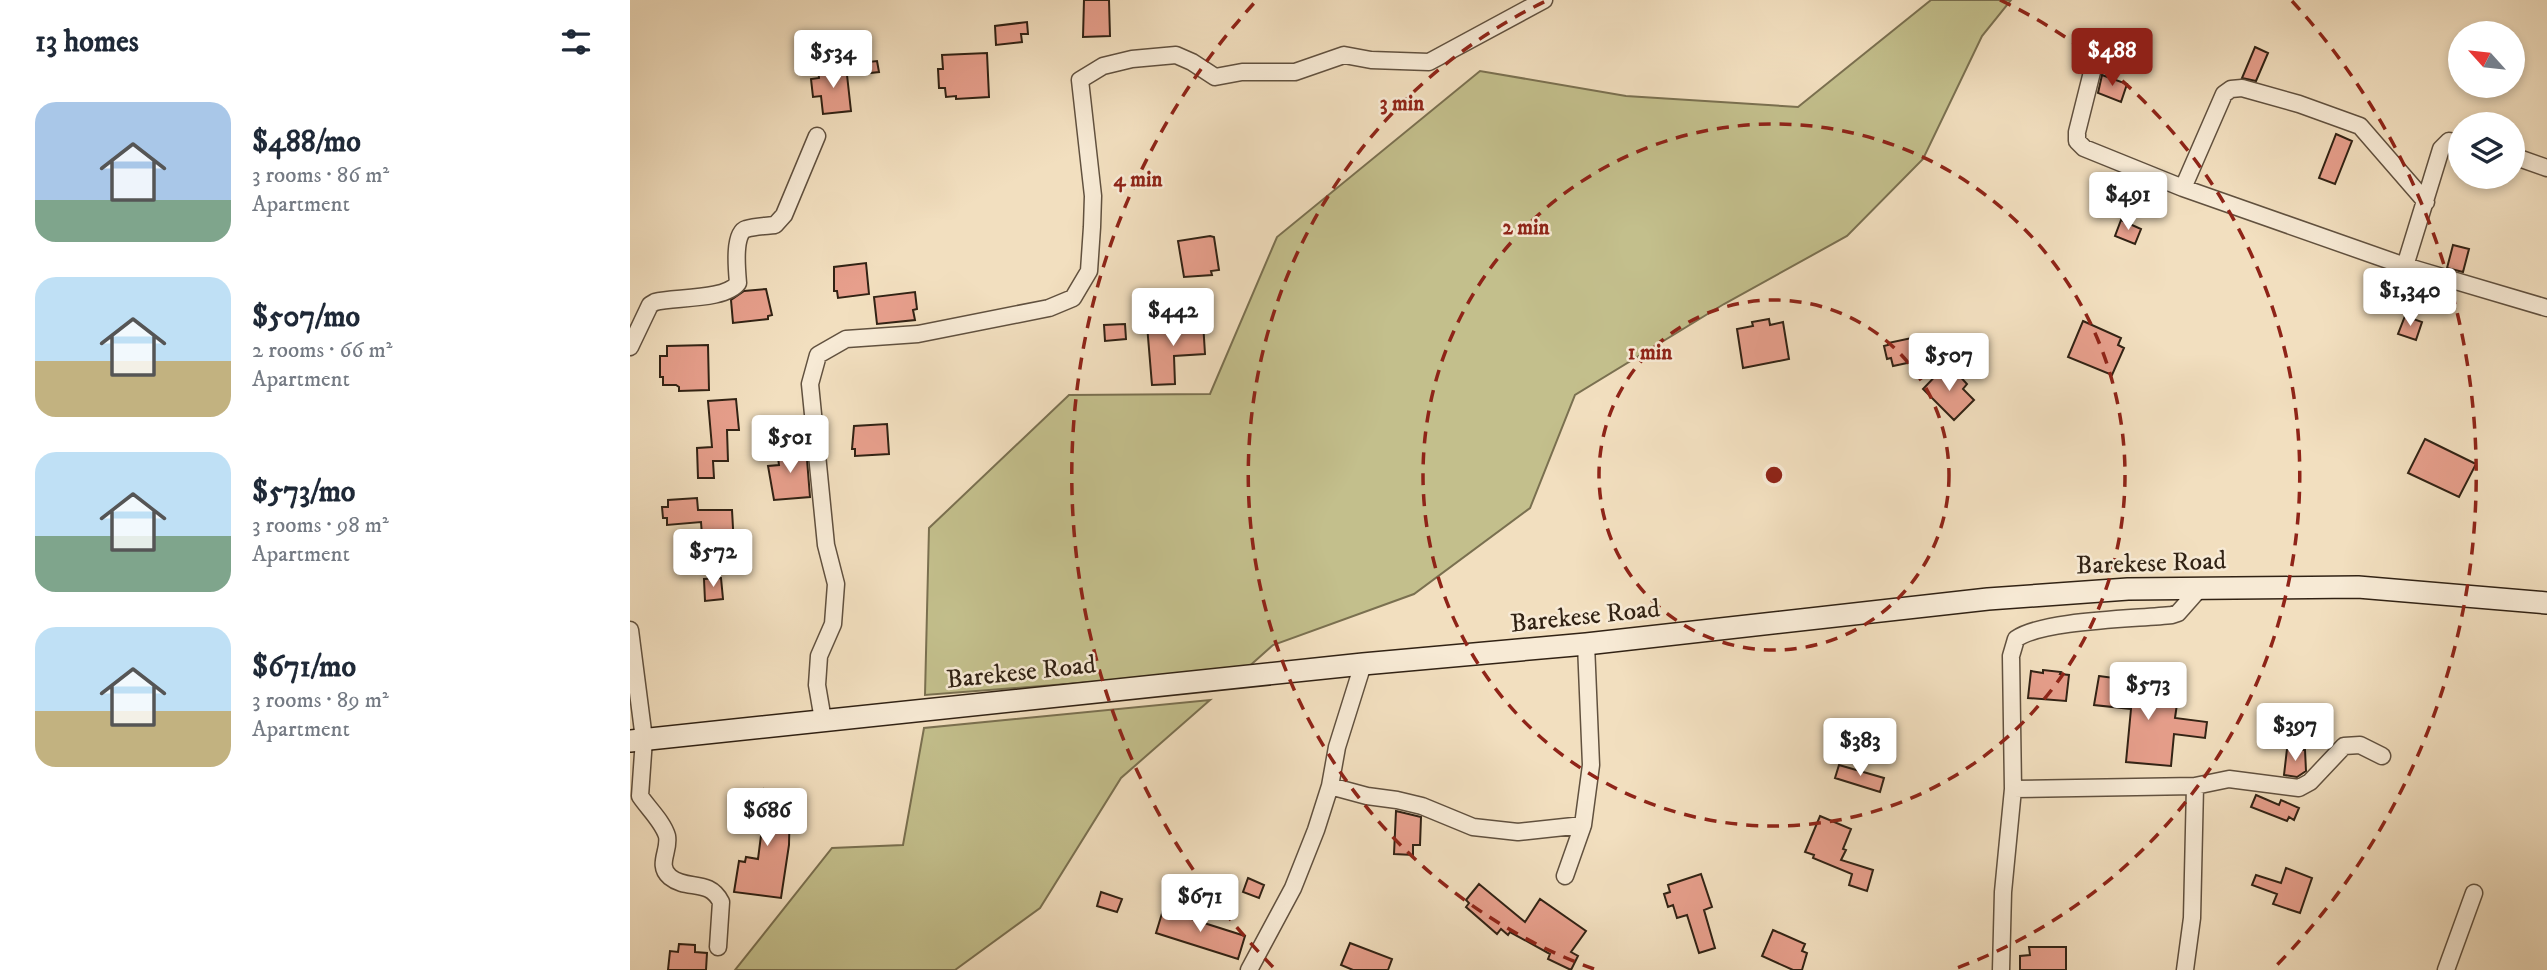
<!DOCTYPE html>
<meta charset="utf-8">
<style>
:root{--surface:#fff;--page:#f2f2f3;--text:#1f2937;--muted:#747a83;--accent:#8f2418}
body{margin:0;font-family:"IM FELL DW Pica",serif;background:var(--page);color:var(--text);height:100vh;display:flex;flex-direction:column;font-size:26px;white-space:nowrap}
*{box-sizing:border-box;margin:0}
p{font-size:23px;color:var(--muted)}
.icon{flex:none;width:38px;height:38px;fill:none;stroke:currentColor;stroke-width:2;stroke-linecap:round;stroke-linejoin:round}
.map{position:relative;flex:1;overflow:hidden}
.details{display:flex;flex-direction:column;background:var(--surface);width:630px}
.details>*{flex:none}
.needle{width:46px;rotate:297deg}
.buttons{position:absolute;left:1818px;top:21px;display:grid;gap:14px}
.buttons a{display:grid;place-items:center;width:77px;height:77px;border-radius:50%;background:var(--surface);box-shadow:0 4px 10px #0003;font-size:35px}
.price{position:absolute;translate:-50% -60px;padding:0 16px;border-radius:7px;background:#fff;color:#222;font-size:23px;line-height:46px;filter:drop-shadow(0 2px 4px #0008)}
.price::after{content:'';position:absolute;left:50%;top:42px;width:21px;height:16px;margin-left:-10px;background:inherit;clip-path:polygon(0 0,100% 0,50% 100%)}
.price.active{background:var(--accent);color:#fff}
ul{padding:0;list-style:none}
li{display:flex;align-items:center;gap:21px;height:175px;padding:0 35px}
li span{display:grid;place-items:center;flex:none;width:196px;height:140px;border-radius:21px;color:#555}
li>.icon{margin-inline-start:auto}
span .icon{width:84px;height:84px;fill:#fffc;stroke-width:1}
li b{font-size:30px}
h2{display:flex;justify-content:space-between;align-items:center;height:84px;padding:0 35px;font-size:30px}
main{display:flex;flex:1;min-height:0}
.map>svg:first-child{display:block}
</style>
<main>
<section class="details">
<h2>13 homes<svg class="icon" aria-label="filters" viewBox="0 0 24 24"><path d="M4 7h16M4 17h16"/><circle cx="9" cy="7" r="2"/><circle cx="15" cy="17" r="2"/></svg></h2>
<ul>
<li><span style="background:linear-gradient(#a9c7e8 70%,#7fa58c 0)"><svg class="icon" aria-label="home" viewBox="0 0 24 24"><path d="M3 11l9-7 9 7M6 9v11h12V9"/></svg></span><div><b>$488/mo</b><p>3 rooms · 86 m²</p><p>Apartment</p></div></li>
<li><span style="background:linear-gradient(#bfe0f5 60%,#c2b280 0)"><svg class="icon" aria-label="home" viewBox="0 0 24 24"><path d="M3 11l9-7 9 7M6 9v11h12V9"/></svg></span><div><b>$507/mo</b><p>2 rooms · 66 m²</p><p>Apartment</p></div></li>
<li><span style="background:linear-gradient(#bfe0f5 60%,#7fa58c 0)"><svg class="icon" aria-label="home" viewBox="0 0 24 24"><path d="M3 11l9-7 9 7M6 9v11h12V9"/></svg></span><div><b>$573/mo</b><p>3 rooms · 98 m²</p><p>Apartment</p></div></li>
<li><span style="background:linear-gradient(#bfe0f5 60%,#c2b280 0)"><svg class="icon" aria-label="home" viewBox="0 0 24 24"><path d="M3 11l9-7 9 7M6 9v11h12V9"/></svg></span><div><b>$671/mo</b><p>3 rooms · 89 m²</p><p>Apartment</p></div></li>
</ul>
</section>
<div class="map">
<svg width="1917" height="970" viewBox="0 0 1917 970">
<rect width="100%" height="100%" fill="#f2dfbf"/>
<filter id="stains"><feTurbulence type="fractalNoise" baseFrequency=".00286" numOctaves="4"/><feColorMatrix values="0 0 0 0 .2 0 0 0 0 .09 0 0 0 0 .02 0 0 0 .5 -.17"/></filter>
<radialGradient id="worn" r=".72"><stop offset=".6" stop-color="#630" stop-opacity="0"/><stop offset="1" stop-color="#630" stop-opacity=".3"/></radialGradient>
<!-- green -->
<path fill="#c3bf8c" stroke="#7a7050" stroke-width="2" d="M1301,0h80l-29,36 -59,123 -76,77 -123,68 -149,91 -45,113 -116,86 -141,51 -28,25 -320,25 4,-167 140,-133 141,-1 67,-157 203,-166 146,25 172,11z
M580,700l-89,78 -81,130 -85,62h-220l97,-122 71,-3 21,-117z"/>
<!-- building -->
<path fill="#e79f8c" stroke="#312214" stroke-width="2" d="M454,0h25l1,36 -27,1z
M397,22l1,12h-7l1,8 -26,3 -1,-19z
M1625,47l13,6 -12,28 -14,-3z
M357,53l2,44 -33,2v-3l-10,1 -1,-9h-6l-1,-19h5l-1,-14z
M247,61l2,11 -27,3 -1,-11z
M216,66l5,45 -28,3 -2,-18 -8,1 -2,-18 8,-1 -1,-9z
M1472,75l25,9 -6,18 -23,-9z
M1706,134l16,7 -17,43 -16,-6z
M1491,220l20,9 -6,15 -20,-8z
M580,236l4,1 5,33 -8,1 1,4 -28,2 -6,-36z
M1823,245l16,4 -6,23 -16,-4z
M236,263l3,31 -31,4 -1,-7h-3v-24z
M136,289l6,26 -4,1v3l-35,4 -2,-23 13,-9z
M285,292l2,17 -4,1 2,10 -38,4 -3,-27z
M1775,316l17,6 -6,18 -18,-6z
M1139,319l1,6 13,-3 6,37 -46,9 -6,-39 16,-3 -1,-4z
M1453,321l38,17 -3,7 6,3 -12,27 -44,-18z
M573,322l2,32 -31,2 1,28 -23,1 -5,-60z
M495,324l1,15 -21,2 -1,-16z
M1296,335l5,23 -38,8 -2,-8 -4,1 -3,-13 4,-1v-2z
M78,345l1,45 -30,1v-4l-3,-2h-13v-8h-3v-21h7v-10z
M1312,369l6,5 3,-3 3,3 2,-2 11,12 -4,5 11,11 -20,20 -31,-31z
M106,399l3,31h-12l1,31h-15l1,17h-16l-1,-30 15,-1 -4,-46z
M257,424l2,30 -34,2v-7h-3l2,-23z
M1795,439l51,25 -17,33 -51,-24z
M176,447l4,50 -36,3 -6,-34 11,-1 -2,-15z
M67,498l1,12h34l2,36 -31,3 -2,-27 -34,3v-7h-4l-1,-11h6v-7z
M91,578l2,21 -18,2 -1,-22z
M1413,670l18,2 -1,2 9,1 -3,26 -38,-3 3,-27 12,2z
M1469,676l23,3 -1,11 57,7 -3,21 32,4 -2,16 -31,-4 -3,32 -45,-4 5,-53 -37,-4z
M1657,749l18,1 1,21 -9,6 -13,-2z
M1209,765l45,13 -4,14 -45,-14z
M134,789l14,2v6l12,4 -1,44 -8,53 -47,-6 5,-31 6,1 1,-5 12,2 4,-31 -10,-1 2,-31h10z
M1626,795l23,10 2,-5 18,8 -5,12 -5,-3 -2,4 -36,-14z
M766,811l25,6 -1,28h-7v10l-19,-1z
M1190,816l31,13 -8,20 3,1 -5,10 32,10 -6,21 -18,-6 3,-11 -39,-16 1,-3 -9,-3z
M1656,868l26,10 -12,35 -27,-9 4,-10 -25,-9 4,-10 25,8z
M1071,874l11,33 -8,3 11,38 -16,5 -12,-38 -10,3 -4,-13 -5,2 -4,-13 6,-2 -2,-7z
M618,878l16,7 -5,13 -16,-6z
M849,884l46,38 15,-23 46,32 -15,21 7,4 -7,14 -23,-11 2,-5 -40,-22 -2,3 -7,-6 -4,5 -31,-27 3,-4 -3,-3z
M471,892l21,7 -5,13 -20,-6z
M533,910l82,26 -7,23 -82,-26z
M1143,930l32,14 -3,7 5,2 -5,17h-9l-31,-14z
M720,943l42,16 -4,11h-35l-12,-5z
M49,944l16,1v7l12,1 -1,17h-38l2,-19 8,1z
M1399,947h37v23h-46v-14l10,-1z"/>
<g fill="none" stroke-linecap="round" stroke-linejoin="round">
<defs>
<path id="street" d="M1465,60l-18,72v9l7,7 99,40 222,78 142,42
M1883,156l34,12
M1553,188l41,-94 7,-5 11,-1 57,16 61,22 66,76
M1775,266l36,-117 8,-8 11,3
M0,347l20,-42 5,-3c20,-5 71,-2 83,-19 -1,-12 -5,-50 8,-54 9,-3 20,-3 29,-4l9,-10 33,-79
M0,630l14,109 -4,57c8,12 23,26 27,40 3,15 -11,29 3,41 17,14 39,1 51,25l-3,45
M193,720l-6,-35 2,-29 14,-32 3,-40 -10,-39 -16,-161 8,-29 28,-16 72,-5 131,-26 24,-10 16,-27 3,-44 1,-31 -13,-116 23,-14 29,-7 44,-4 16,7 23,15 27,-5h53l49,-17 27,5 58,2 115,-62
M700,786l37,10 30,4 25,6 51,21 45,5 65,-7
M1383,789l182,-3 34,-7 70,9 11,-6 34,-36 16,-1 22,11
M935,876l18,-51 8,-60 -5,-121
M619,970l44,-82 23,-58 14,-44 7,-39 26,-83
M1371,970l2,-78 10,-103 -2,-133 5,-17c26,-19 120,-20 156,-24l6,-2 23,-26
M1555,970l7,-52 3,-132
M1816,970l28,-77"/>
<path id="secondary" d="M0,741l733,-77 223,-20 402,-45 140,-10 230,-2 189,16"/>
</defs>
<!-- street casing -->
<use href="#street" stroke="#61513f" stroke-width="19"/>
<!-- secondary casing -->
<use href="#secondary" stroke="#312214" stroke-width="24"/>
<!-- street -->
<use href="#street" stroke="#f7ead5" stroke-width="16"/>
<!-- secondary -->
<use href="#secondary" stroke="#f7ead5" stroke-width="21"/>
</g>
<!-- distance rings -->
<g fill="none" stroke="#8f2418" stroke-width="3.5" stroke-dasharray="12 9">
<circle cx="1144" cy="475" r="175"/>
<circle cx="1144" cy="475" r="351"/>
<path d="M964 969A526 526 0 0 1 918 0M1370 0A526 526 0 0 1 1324 969"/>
<path d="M643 967A702 702 0 0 1 626 1M1662 1A702 702 0 0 1 1645 967"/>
</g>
<g text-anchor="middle" stroke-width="5" stroke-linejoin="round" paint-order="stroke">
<!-- street labels -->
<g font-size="26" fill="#312214" stroke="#f7ead5">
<text transform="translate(1521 562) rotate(-2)" y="9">Barekese Road</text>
<text transform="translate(955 615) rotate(-6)" y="9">Barekese Road</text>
<text transform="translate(391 671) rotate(-6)" y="9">Barekese Road</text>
</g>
</g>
<circle cx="1144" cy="475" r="10" fill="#8f2418" stroke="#f7ead5" stroke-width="3.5"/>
<g font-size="21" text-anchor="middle" font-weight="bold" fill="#8f2418" stroke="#f7ead5" stroke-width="5" stroke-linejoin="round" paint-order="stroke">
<text x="772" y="110">3 min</text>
<text x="508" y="186">4 min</text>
<text x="896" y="234">2 min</text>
<text x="1020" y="359">1 min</text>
</g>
<rect width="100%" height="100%" filter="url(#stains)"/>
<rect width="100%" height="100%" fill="url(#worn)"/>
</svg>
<div class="buttons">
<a><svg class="needle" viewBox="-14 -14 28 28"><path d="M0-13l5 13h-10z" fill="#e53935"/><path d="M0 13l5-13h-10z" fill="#747a83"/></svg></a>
<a><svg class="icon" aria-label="layers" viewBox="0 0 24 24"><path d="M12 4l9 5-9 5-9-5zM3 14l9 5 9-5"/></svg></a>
</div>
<b class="price active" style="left:1482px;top:88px">$488</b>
<b class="price" style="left:203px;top:90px">$534</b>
<b class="price" style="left:1498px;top:232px">$491</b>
<b class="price" style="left:1780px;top:328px">$1,340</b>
<b class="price" style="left:543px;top:348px">$442</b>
<b class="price" style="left:1319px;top:393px">$507</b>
<b class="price" style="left:160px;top:475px">$501</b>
<b class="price" style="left:83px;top:589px">$572</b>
<b class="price" style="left:1518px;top:722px">$573</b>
<b class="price" style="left:1665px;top:763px">$397</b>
<b class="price" style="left:1230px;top:778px">$383</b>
<b class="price" style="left:137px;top:848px">$686</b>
<b class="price" style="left:570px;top:934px">$671</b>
</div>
</main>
